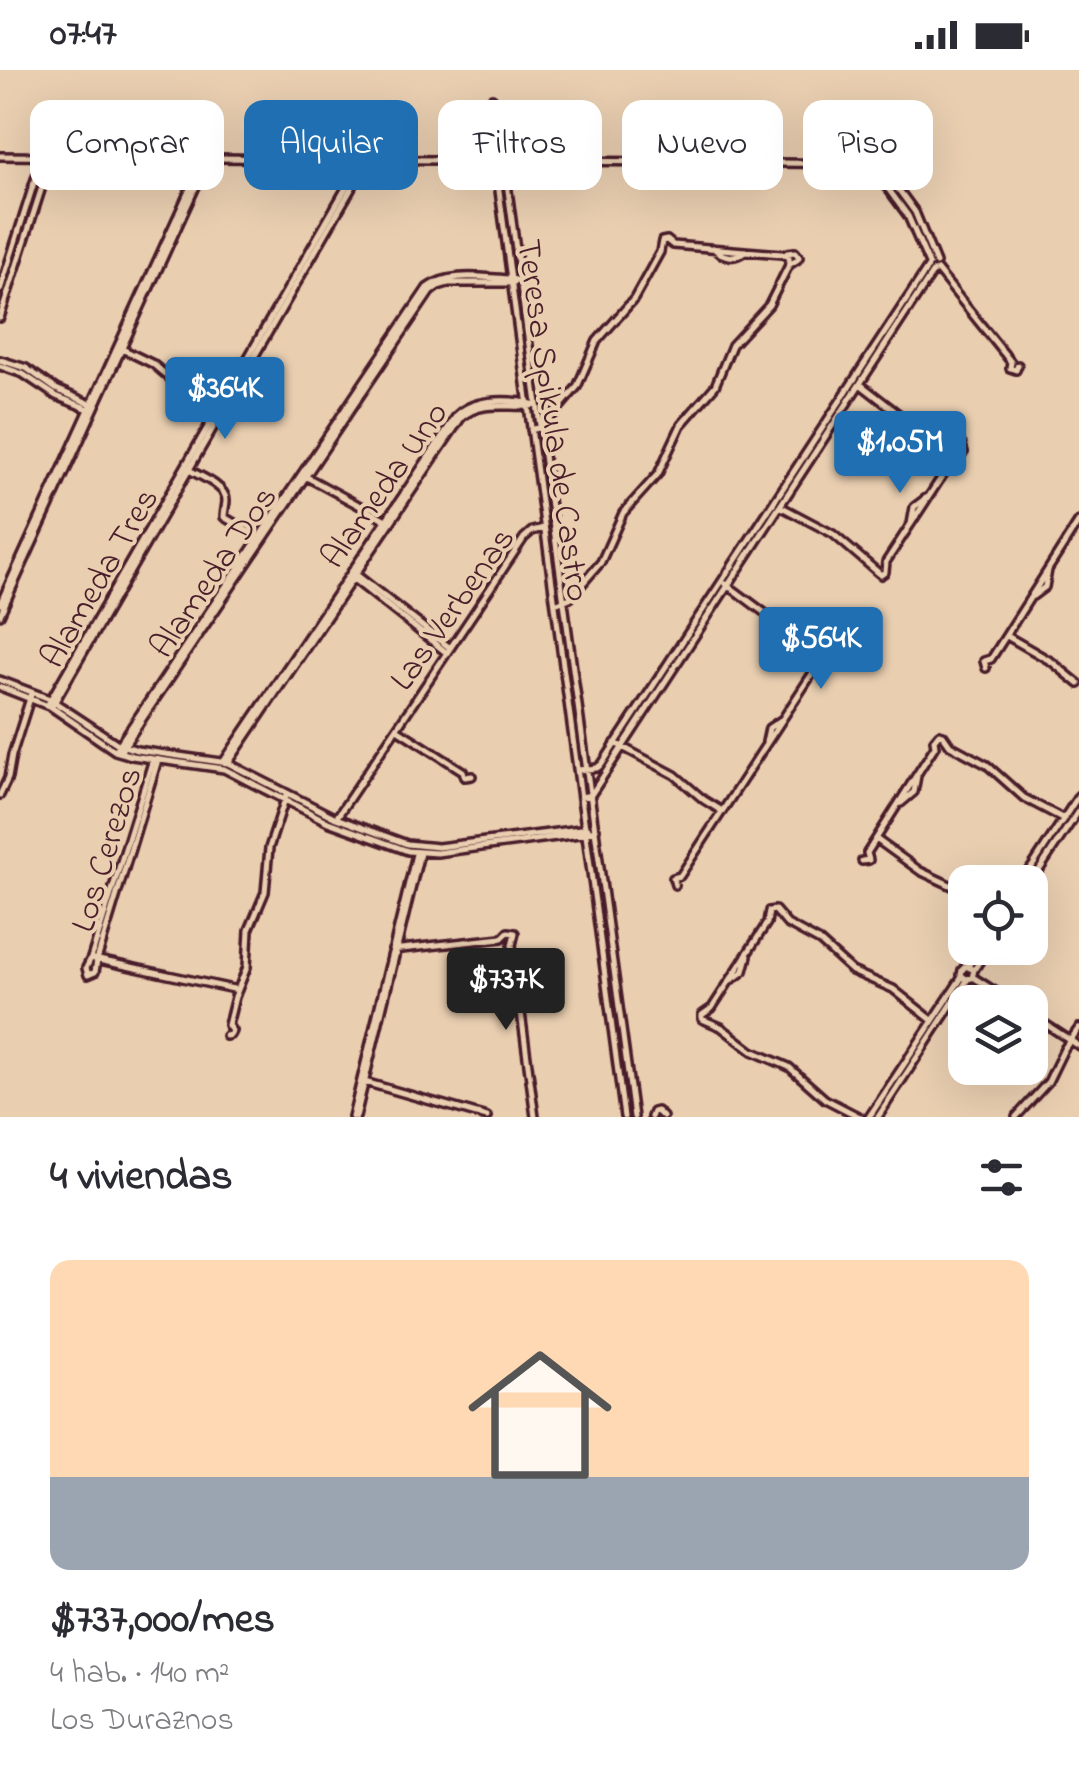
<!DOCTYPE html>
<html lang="es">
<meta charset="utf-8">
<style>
:root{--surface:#fff;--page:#f2f2f3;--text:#2b2b33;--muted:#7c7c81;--line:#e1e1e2;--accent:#1f6fb2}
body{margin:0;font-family:"Indie Flower",sans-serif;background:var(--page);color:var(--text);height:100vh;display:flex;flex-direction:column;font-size:38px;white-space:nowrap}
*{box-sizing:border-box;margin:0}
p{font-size:32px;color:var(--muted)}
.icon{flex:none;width:55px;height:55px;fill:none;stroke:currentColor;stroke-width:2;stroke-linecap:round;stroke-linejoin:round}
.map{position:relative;height:1047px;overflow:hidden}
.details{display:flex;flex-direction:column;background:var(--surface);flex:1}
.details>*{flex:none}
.top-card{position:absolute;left:30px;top:30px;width:1020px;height:90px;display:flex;gap:20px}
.fabs{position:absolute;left:948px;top:795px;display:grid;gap:20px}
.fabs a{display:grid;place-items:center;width:100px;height:100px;border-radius:20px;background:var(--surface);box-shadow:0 10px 40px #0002;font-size:50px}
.price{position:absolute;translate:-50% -85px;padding:0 22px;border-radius:10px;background:var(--accent);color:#fff;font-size:32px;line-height:65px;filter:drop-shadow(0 2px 5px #0008)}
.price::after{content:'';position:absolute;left:50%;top:60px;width:30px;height:22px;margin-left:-15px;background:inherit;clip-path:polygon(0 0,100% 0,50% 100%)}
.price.selected{background:#222;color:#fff}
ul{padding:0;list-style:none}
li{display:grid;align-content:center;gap:20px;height:530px;padding:0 50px}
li+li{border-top:2px solid var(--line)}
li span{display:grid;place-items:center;height:310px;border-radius:20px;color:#555}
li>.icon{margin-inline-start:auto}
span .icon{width:180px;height:180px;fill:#fffc;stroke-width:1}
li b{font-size:42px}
h2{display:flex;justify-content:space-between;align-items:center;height:120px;padding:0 50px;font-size:42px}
.chip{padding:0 35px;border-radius:20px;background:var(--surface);box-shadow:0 10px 40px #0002;font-size:35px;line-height:90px}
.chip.selected{background:var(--accent);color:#fff}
.status{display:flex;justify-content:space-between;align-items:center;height:70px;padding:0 50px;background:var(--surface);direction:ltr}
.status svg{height:28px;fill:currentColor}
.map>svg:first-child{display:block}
</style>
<div class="status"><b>07:47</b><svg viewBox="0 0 49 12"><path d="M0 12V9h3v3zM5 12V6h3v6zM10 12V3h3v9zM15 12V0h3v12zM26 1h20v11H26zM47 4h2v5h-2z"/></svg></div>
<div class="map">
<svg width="1079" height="1047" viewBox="0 0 1079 1047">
<rect width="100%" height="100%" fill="#e9ceb0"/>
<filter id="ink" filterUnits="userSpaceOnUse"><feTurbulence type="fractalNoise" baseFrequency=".01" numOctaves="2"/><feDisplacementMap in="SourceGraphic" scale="20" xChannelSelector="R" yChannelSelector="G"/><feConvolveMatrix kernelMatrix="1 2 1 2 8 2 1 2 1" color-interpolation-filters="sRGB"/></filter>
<g filter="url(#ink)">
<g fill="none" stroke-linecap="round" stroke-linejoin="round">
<defs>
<path id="minor" d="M492,28l-3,3 6,60 129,956
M492,28l3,3 9,60 130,956
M0,86l876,8 6,3 33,45 21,51
M870,94l38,52 21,48
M713,178c10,9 20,12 32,3
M787,183l8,-1 4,5 -2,3 -8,5
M937,200l74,92 -1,6 6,2 2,-5
M0,220l42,-133
M0,248l51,-159
M120,278l33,16 33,28 35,19
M0,290l26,8 30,21 37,16
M0,296l23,8 33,22 35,14
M531,360l10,-3 7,-6 29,-34 20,-46 37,-42 26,-47 2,-11 5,-1 6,5 109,9 7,3v8l-20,40 -37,40 -17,41 -34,39 -23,49 -35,39 -22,49 -31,36 -15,6
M187,399c11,6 39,17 39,31 0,6 -2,11 -2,17l34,20
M303,405l83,45
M780,436l53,28 48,41 4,-3 1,-10 68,-104 10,-6 -2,-7 -11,-1 -42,-22 -49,-38
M911,454l3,-17 12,-9
M354,503l96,75
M351,507l96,76
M726,514l51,38 50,29
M1033,526l12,-9 3,-17
M0,534l204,-446
M0,545l209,-457
M1007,566l45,26 27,22
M986,598l-2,-7 7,-2 88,-138
M0,610l50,19 68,45 19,6 91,13 108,55 71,26 31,3 150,-19
M0,617l51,20 64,44 17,5 92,13 104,53 80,29 29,2 150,-20 9,-4
M49,632l313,-542
M53,635l315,-545
M397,659l66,42 2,6 7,-1
M766,672l3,-14 12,-8
M615,673l60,32 29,25 18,11
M115,681l312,-463c21,-17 58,-10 84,-9l9,2
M120,682l310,-460 8,-6 10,-3h66
M153,689l-62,199 -5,10 2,7 7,-3 2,-12 61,-200
M224,691l233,-346c19,-18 55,-16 80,-10
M229,692l232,-344c19,-18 46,-10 70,-12
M578,700l19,-2 5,-4 326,-497
M0,725l8,-17 4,-23 19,-60
M581,727l10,-2 342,-523
M901,733l13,-11 3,-16
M337,747l187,-279 8,-7 12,-3
M876,769l44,32 45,21
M862,791l7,-1 -2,-7 68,-107 -1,-6 5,-6 4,1 7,10 37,20 37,33 40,21
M1022,812l57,-87
M1030,814l49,-74
M675,815l-2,-7 7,-2 147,-225 4,-5 7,-2 1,-5 -4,-5 -5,1 -2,3v4l3,4
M392,880l110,-12 6,-6 7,1 -3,12 23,172
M94,889l144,31
M968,896l12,-18
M974,900l-8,-4 -4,4 -1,5 5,4 6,-1 2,-8 14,-22
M973,907l39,25
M733,909l11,-8 4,-15
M1030,944l49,32
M226,966l4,-1 2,-4 -4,-6 7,-28 12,-30 2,-37 16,-38 4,-44 17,-52
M361,1011l126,36
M352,1047l64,-263
M356,1047l64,-264
M651,1047l2,-5 4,-1 6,6
M860,1047l-35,-18 -36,-32 -37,-16 -31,-24 -19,-8v-4l10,-7 55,-85 2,-12 6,-1 12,14 33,18 32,29 41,18 39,31
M869,1047l93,-140
M878,1047l90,-138
M1016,1047l32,-35 16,-33 15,-21"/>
</defs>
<!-- minor casing -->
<use href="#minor" stroke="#4a1f2b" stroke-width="12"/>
<!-- minor -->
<use href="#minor" stroke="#e9ceb0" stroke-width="5"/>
</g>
</g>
<g text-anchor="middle" stroke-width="8" stroke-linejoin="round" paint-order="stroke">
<!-- street labels -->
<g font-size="35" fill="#4a1f2b" stroke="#e9ceb0">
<text transform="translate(555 350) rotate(82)" y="12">Teresa Spikula de Castro</text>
<text transform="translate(383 414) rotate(-55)" y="12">Alameda Uno</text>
<text transform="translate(212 501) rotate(-56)" y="12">Alameda Dos</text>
<text transform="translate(98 507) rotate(-60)" y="12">Alameda Tres</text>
<text transform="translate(451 538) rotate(-55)" y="12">Las Verbenas</text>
<text transform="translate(105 779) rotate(-73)" y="12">Los Cerezos</text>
</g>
</g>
</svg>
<div class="fabs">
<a><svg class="icon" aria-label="locate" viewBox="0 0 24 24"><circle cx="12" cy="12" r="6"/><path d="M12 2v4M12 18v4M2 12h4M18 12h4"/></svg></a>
<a><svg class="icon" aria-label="layers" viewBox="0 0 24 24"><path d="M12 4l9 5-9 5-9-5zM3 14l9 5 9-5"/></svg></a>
</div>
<b class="price" style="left:225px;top:372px">$364K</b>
<b class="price" style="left:900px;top:426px">$1.05M</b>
<b class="price" style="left:821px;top:622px">$564K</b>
<b class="price selected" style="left:506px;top:963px">$737K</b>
<div class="top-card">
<a class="chip">Comprar</a>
<a class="chip selected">Alquilar</a>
<a class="chip">Filtros</a>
<a class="chip">Nuevo</a>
<a class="chip">Piso</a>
</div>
</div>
<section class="details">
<h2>4 viviendas<svg class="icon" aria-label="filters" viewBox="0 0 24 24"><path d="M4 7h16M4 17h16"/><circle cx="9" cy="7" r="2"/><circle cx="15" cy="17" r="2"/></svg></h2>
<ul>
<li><span style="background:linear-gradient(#ffd9b3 70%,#9aa5b1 0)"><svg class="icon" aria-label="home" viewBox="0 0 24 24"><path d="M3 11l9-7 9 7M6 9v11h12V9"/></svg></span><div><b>$737,000/mes</b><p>4 hab. · 140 m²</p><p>Los Duraznos</p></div></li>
</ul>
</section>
